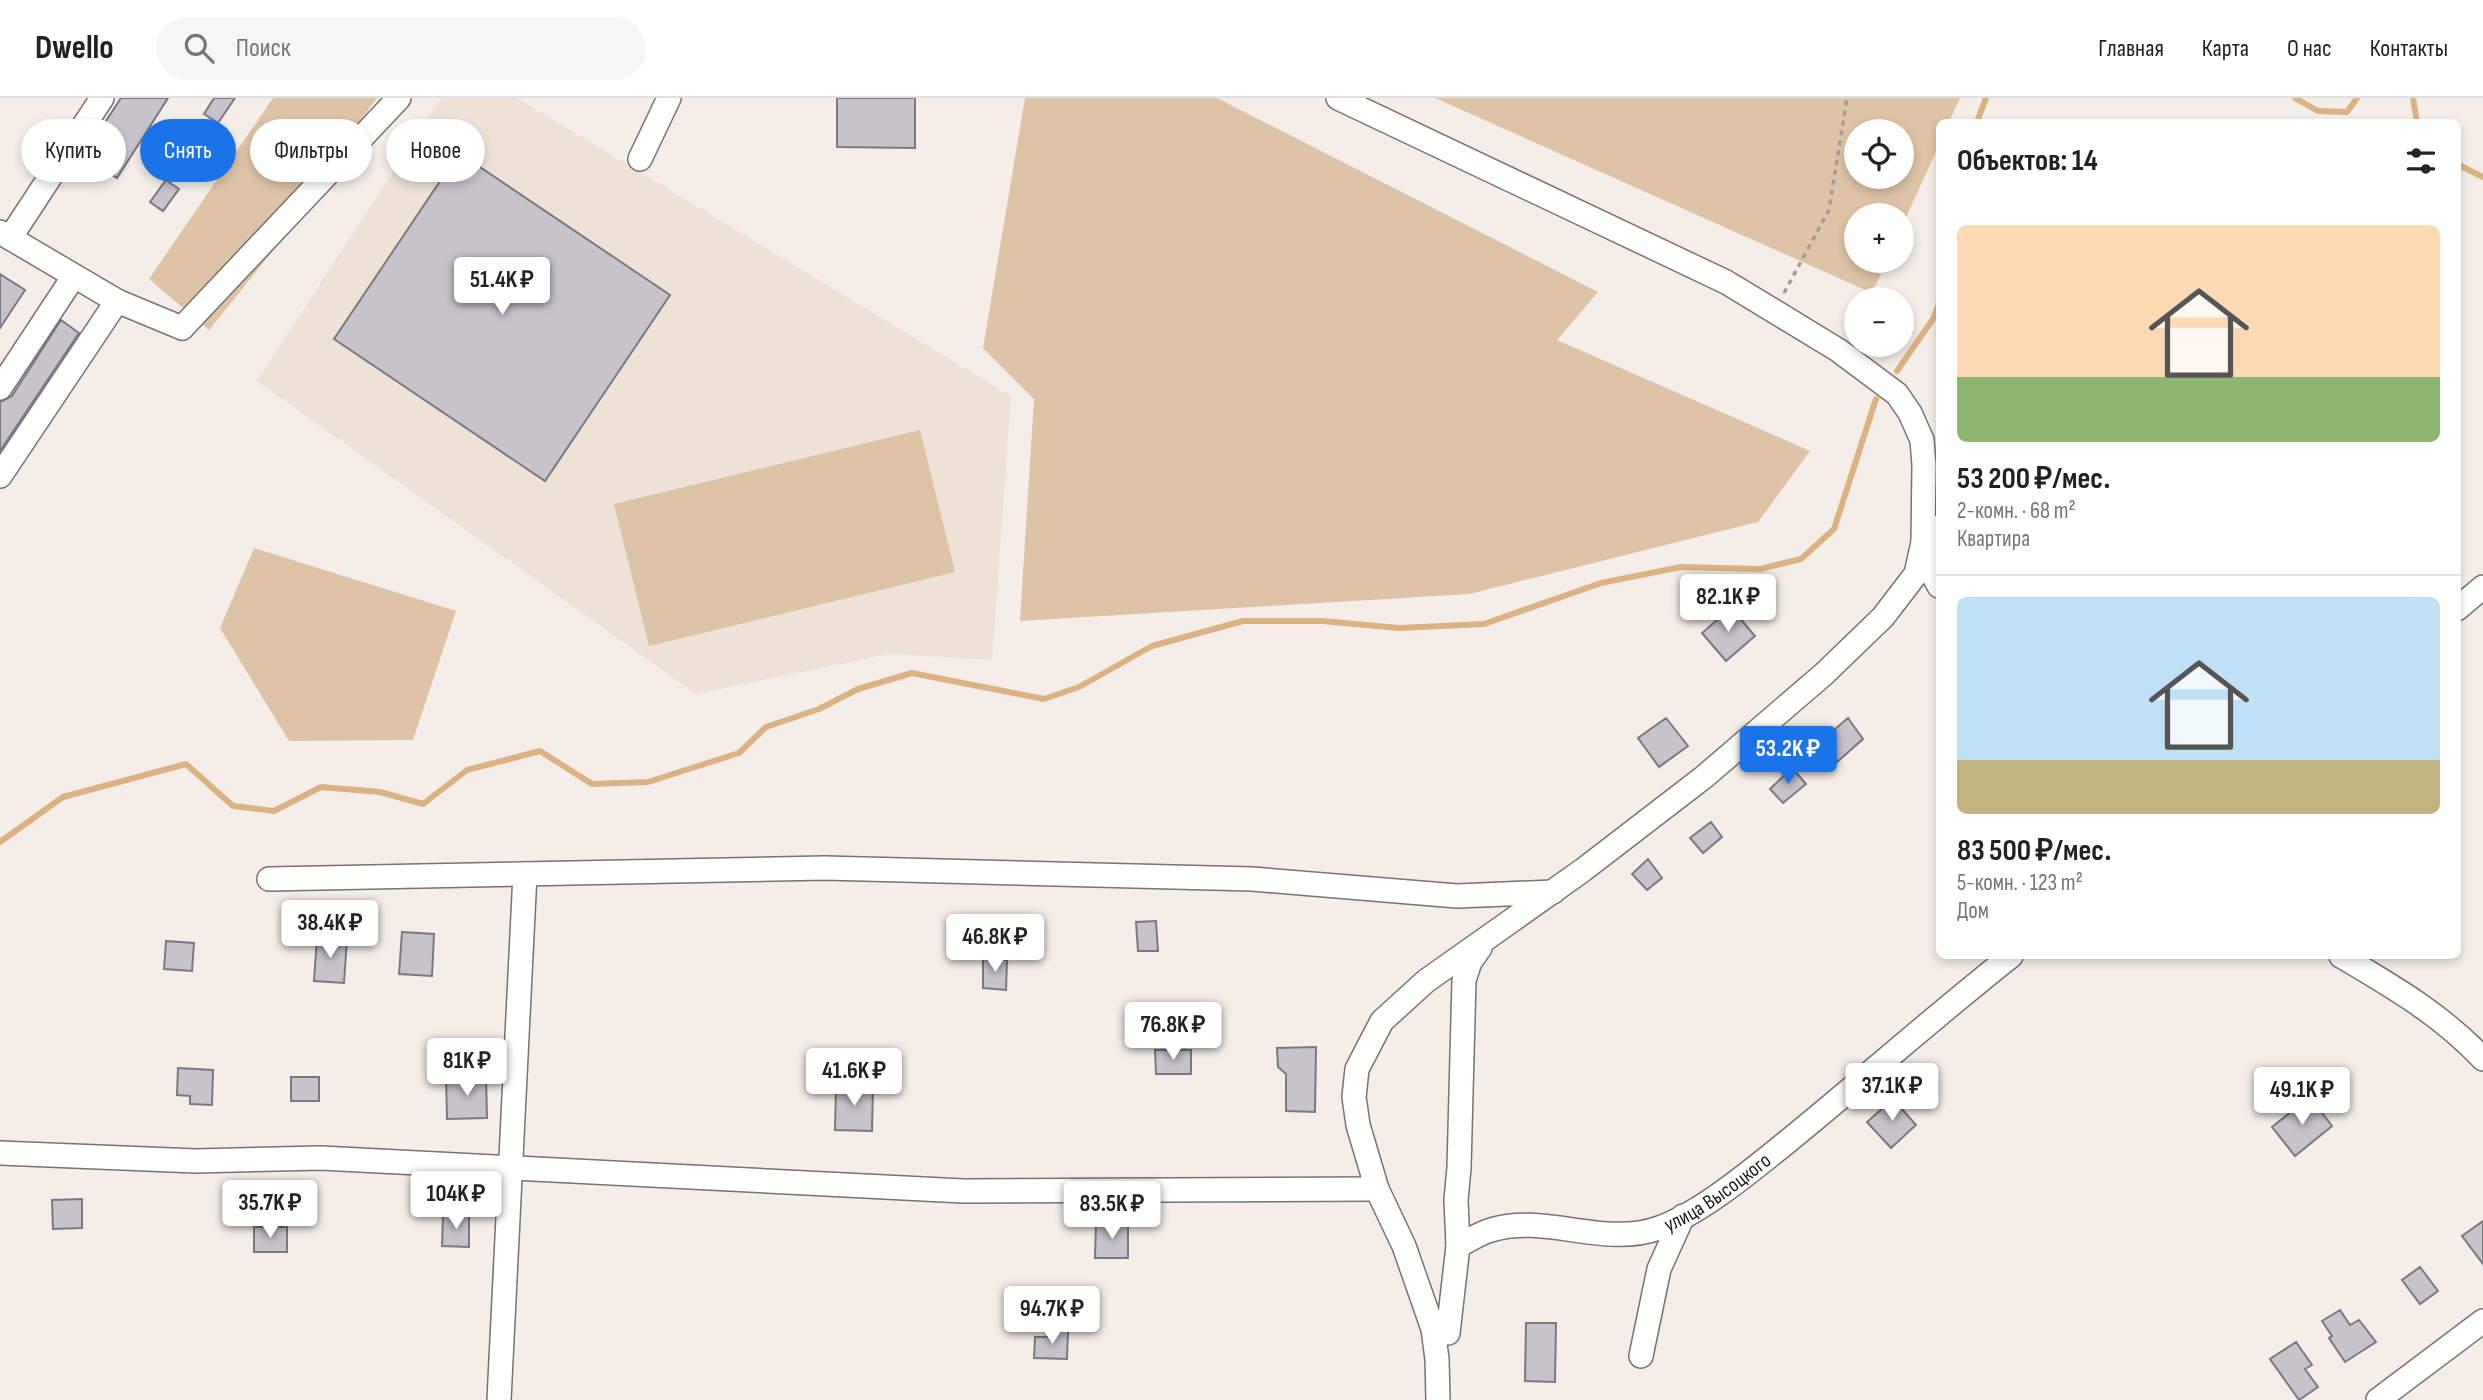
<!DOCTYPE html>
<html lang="ru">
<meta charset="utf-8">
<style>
:root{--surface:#fff;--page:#f6f6f6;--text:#202124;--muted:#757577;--line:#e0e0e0;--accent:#1a73e8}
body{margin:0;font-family:"Sofia Sans Condensed",sans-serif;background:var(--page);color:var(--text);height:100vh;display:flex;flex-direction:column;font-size:26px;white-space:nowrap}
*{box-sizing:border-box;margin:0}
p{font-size:23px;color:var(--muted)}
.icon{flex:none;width:38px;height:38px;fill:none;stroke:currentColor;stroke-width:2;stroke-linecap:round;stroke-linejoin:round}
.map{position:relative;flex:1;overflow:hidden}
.panel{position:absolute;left:1936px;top:21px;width:525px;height:840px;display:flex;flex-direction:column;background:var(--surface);border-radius:10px;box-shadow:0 4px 10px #0003}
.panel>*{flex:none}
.guide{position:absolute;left:21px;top:21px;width:665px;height:63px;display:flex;gap:14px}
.fabs{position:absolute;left:1844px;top:21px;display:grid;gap:14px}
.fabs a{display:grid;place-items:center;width:70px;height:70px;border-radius:50%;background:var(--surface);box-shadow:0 4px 10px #0003;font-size:35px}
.price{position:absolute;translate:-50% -60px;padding:0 16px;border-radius:7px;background:#fff;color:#222;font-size:23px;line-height:46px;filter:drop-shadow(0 2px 4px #0008)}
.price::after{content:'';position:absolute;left:50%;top:42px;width:21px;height:16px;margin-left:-10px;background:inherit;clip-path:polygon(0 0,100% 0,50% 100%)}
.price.on{background:var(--accent);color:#fff}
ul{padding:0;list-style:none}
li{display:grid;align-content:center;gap:14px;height:371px;padding:0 21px}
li+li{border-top:2px solid var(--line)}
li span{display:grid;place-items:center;height:217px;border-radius:10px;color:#555}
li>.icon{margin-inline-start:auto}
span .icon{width:126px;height:126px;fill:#fffc;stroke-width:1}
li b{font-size:30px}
h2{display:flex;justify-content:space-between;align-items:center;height:84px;padding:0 21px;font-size:30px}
.pill{padding:0 24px;border-radius:32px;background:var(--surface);box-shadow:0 4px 10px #0003;font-size:24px;line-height:63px}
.pill.on{background:var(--accent);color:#fff}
header{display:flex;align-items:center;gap:42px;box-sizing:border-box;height:98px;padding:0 35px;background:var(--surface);border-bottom:2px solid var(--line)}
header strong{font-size:33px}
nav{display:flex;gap:38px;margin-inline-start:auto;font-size:24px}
.search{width:490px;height:63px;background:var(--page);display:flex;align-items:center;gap:18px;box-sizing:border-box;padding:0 24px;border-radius:38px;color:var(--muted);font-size:26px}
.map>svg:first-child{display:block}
</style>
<header>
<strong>Dwello</strong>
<div class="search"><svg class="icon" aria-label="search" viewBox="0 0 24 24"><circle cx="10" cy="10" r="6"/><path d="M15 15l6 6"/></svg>Поиск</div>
<nav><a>Главная</a><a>Карта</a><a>О нас</a><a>Контакты</a></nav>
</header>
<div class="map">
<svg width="2483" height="1302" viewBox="0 0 2483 1302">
<rect width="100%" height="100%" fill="#f5eee8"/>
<!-- built -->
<path fill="#eee2d6" d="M441,0h76l494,298 -19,264 -103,-6 -193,40 -439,-313z"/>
<!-- green -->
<path fill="#dec3a6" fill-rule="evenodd" d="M273,0h104l-18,24 -38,42 14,10 -126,156 -60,-51z
M1025,0h192l381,194 -41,48 253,111 -52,71 -289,72 -449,27 14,-222 -51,-51z
M1435,0h525l-11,24h-10v23l-37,81v-11h-45v46h30l-15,32zM1902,33v46h-45v-46z
M920,332l35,142 -306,74 -35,-142z
M254,450l202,63 -43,129 -124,1 -69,-113z"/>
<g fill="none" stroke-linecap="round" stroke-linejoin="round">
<!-- stream -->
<path stroke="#dbb284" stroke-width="6" d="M2295,0l23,13 29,1 10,-14
M2413,0l4,24
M1977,24l9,-24
M2457,66l26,13
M1897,273l36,-52 6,-15
M0,744l63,-45 123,-33 47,42 41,5 47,-24 59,5 43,12 44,-34 73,-19 52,33 56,-2 91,-29 27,-26 53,-18 39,-20 54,-16 132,26 35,-12 73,-41 91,-25h79l77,7 85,-4 117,-41 80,-16 79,2 41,-10 33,-30 42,-130"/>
</g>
<!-- building -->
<path fill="#c6c3cb" stroke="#7b7980" stroke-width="2" d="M121,0h47l-51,80 -34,-22z
M214,0h21l-17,25 -14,-9z
M837,0h78v50l-78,-1z
M459,55l211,142 -125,186 -211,-142z
M166,82l13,9 -16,22 -13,-9z
M0,176l25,16 -25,38z
M61,222l18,13 -79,118v-49l12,-6z
M1731,510l24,28 -29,25 -24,-28z
M1666,620l22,28 -29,21 -21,-29z
M1848,620l15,21 -26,23 -17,-20z
M1792,670l14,16 -23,19 -13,-14z
M1711,724l11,15 -19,16 -13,-15z
M1648,761l14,19 -15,12 -15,-16z
M1156,823l2,30h-20l-2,-29z
M402,834l32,2 -2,42 -33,-2z
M317,839l30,2 -3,44 -30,-2z
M166,843l28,2 -2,28 -28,-2z
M983,861l24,1 -1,30 -23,-2z
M1316,949l-1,65 -29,-1v-37l-8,-7 -1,-19z
M1155,952h36v24h-35z
M178,970l35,2 -1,35 -22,-1v-8l-13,-1z
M486,978l1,42 -40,1 -1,-42z
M291,979h28v24h-28z
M836,987l37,1 -1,45 -37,-1z
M2310,999l22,29 -37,30 -23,-29z
M1893,1001l23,26 -25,23 -24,-26z
M82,1101v29l-29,1 -1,-29z
M443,1118h26v31l-27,-1z
M2483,1123v43l-21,-28z
M1096,1125l32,2v33h-33z
M254,1129h33v25h-33z
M2420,1169l18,24 -18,13 -18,-24z
M2340,1212l10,15 9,-5 17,22 -31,20 -16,-24 3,-2 -10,-15z
M1526,1225h30l-1,59 -30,-1z
M1050,1232l18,1 -1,28 -33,-1 1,-21h14z
M2296,1244l16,23 -7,4 13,18 -19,13 -29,-41z"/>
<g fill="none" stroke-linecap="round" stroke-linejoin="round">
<defs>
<g id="minor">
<path d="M1338,0l388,184 112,68 59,44 13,19 12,27 2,25 -1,77 10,33 6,11"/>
<path d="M640,61l29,-61"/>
<path d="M0,134l10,6 92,-140"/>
<path d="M10,140l107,63"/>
<path d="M0,290l74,-112"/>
<path d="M0,378l117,-175 65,27 217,-230"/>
<path d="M2457,511l26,-22"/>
<path d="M269,781l556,-11 427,11 205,17 96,-4"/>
<path d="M2341,858c51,30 101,59 142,103"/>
<path d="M0,1055l196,8 125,-3 642,33 414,-2"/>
<path d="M1458,1148l-2,-46 3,-32 5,-188 6,-18 10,-14"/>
<path id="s1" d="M1433,1231l15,4 10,-87c10,-5 22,-13 33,-16 54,-17 113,18 168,-2 42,-15 93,-58 128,-86 75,-61 148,-126 224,-186"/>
<path d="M1641,1258l18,-87 24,-53"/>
<path d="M499,1302l26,-526"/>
<path d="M1438,1302l-1,-41 -4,-30 -29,-83 -27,-57 -19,-64 -4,-28 3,-28 25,-48 44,-40 157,-111 121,-93 120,-103 59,-57 33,-43 7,-32 16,-15"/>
<path d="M2378,1302l105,-79"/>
</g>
</defs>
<!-- minor casing -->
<use href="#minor" stroke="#78736d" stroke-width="26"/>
<!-- path -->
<path stroke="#a19c97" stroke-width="3.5" stroke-dasharray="5 5" stroke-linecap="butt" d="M1784,195l45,-83 18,-112"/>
<!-- minor -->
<use href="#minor" stroke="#fff" stroke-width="23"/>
</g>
<g text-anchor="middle" stroke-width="5" stroke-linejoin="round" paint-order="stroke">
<!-- street labels -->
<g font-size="21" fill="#1d1b18" stroke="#fff">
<text dy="7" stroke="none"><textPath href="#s1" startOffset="378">улица Высоцкого</textPath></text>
</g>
</g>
</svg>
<div class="fabs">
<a><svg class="icon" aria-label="locate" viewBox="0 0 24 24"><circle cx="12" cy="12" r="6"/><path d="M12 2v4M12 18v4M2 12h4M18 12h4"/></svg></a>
<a>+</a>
<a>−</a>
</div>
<b class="price" style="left:502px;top:219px">51.4K ₽</b>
<b class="price" style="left:1728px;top:536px">82.1K ₽</b>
<b class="price on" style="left:1788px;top:688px">53.2K ₽</b>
<b class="price" style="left:330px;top:862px">38.4K ₽</b>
<b class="price" style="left:995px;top:876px">46.8K ₽</b>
<b class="price" style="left:1173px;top:964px">76.8K ₽</b>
<b class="price" style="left:467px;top:1000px">81K ₽</b>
<b class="price" style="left:854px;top:1010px">41.6K ₽</b>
<b class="price" style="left:1892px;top:1025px">37.1K ₽</b>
<b class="price" style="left:2302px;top:1029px">49.1K ₽</b>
<b class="price" style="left:456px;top:1133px">104K ₽</b>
<b class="price" style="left:270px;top:1142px">35.7K ₽</b>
<b class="price" style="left:1112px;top:1143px">83.5K ₽</b>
<b class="price" style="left:1052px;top:1248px">94.7K ₽</b>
<div class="guide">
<a class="pill">Купить</a>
<a class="pill on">Снять</a>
<a class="pill">Фильтры</a>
<a class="pill">Новое</a>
</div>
<section class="panel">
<h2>Объектов: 14<svg class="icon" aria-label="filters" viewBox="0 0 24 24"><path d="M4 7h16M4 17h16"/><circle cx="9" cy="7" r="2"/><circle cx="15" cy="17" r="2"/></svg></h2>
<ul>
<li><span style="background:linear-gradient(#ffd9b3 70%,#8fb573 0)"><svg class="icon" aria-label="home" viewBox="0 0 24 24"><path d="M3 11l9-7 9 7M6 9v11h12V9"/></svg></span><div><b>53 200 ₽/мес.</b><p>2-комн. · 68 m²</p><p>Квартира</p></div></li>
<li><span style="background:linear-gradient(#bfe0f5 75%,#c2b280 0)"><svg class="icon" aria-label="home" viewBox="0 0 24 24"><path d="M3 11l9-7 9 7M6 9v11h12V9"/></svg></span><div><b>83 500 ₽/мес.</b><p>5-комн. · 123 m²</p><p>Дом</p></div></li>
</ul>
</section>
</div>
